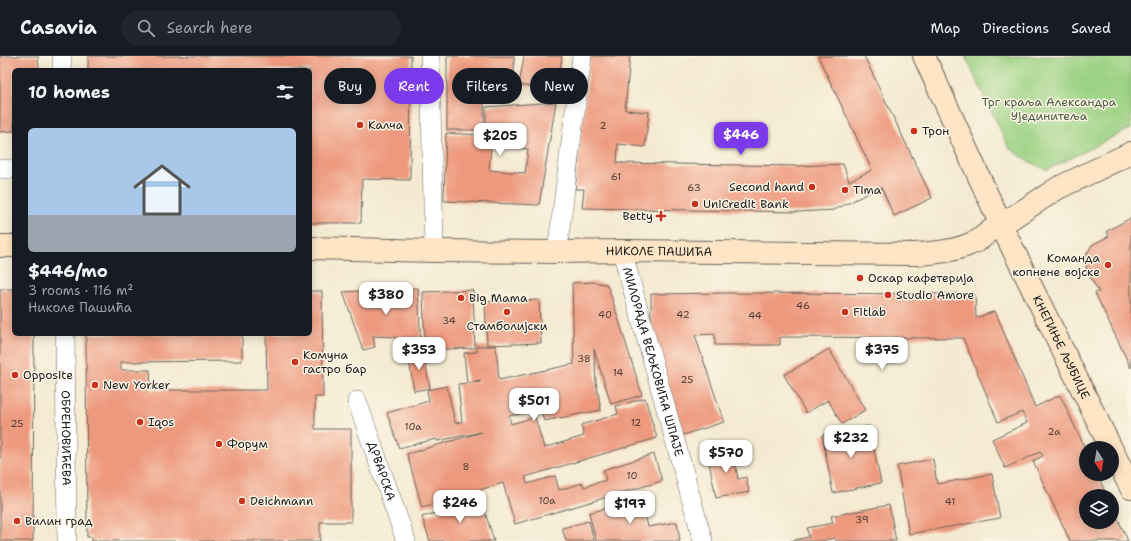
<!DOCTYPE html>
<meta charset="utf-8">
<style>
:root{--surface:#171b24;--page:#20242c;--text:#f1f3f6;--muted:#9ea1a6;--line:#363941;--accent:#7c3aed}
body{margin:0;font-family:"Shantell Sans",sans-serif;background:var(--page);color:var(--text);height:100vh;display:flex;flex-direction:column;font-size:15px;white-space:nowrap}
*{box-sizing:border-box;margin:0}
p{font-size:13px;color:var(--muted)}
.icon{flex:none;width:22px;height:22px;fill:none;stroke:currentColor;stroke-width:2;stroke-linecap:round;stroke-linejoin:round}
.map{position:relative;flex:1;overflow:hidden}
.drawer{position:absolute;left:12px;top:12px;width:300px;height:268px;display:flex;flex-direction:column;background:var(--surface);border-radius:6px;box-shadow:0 2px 10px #0003}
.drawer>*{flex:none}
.banner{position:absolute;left:324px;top:12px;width:380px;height:36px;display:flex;gap:8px}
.needle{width:26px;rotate:169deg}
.buttons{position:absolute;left:1079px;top:385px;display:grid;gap:8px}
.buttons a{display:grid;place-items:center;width:40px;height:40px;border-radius:50%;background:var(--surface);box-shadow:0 2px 10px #0003;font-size:20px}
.price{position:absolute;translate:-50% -34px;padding:0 9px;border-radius:8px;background:#fff;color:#222;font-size:13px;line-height:26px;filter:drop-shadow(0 1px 2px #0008)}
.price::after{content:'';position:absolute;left:50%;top:24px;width:12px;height:9px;margin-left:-6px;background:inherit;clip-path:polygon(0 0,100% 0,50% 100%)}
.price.active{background:var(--accent);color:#fff}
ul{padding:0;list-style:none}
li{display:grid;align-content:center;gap:8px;height:212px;padding:0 16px}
li span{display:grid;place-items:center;height:124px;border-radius:6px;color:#555}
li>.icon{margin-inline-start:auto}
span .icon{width:72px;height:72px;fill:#fffc;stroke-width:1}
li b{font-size:17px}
h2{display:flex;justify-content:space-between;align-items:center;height:48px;padding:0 16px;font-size:17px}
.chip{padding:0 14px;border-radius:18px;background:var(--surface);box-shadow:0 2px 10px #0003;font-size:14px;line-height:36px}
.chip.active{background:var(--accent);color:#fff}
header{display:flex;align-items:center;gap:24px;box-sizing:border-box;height:56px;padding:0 20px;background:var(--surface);border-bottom:1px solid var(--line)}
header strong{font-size:19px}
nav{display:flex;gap:22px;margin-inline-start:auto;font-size:14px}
.search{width:280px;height:36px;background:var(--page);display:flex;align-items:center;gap:10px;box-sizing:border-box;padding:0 14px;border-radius:22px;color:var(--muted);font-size:15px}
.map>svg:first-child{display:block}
</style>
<header>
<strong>Casavia</strong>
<div class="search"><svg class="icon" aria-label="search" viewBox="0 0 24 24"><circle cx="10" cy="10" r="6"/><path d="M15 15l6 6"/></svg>Search here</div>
<nav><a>Map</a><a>Directions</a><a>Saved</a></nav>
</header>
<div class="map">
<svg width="1131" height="485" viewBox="0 0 1131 485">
<rect width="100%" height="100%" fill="#fcf5e5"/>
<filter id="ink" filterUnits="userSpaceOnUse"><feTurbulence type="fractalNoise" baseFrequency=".025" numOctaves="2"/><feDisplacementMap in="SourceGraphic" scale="8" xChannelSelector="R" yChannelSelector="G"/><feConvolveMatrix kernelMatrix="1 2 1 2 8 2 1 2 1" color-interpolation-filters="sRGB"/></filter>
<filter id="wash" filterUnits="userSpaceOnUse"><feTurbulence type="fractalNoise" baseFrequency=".012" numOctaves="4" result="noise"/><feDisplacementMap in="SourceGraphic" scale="16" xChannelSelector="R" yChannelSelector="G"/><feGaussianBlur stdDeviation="0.9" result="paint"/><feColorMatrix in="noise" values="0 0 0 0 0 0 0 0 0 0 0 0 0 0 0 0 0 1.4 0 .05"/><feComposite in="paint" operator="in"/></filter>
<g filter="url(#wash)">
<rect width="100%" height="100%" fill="#f4ead1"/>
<!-- green -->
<path fill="#9cd284" stroke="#5c7750" d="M965,0h166v72l-84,42 -19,-9 -19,-13z"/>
<g id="blocks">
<!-- building -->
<path fill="#ed997e" d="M0,0h38l1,14h-25v61l-14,1z
M88,0h323l-1,124 -48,-1 -1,44h-51v-153h-222z
M447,0h67v31l-45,-1 -1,12h16v32h-37z
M524,0h38l-5,35 -38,-6z
M590,0h40l-5,54 24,2 -4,35 -27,-3 -1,19 181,3 45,-2 6,17 23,-11 -54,-114h46l68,142 -38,18 -13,-29 -47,23 -37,2 -215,-4 2,-19h-9z
M556,46l-17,103 -95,-4 2,-68 37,2 8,14 -2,21 36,3 3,-24 -36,-2 -6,-11v-29z
M1131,162v150l-36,-75 4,-1 -12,-20 -2,-15 7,-12 17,-9 -2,-5z
M592,226l14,2 3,5 33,106 -31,9 -17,-55 2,33 5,28 -57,11 -3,-11 -32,6 2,8 24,-7 9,31 40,-12 -3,-11 37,-11 -2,-8 29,-8 12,40 -132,39 2,7 28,-8 4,14 24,-7 1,4 22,-7 -3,-10 51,-16 8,27 -147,43 -12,-41 -81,24 -15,-53 75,-22 -45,9 -1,-2 -37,9 -12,-35 42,-12 -2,-11 20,-4 8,37 7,-1 -4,-38 22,-2v-1l-13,2 -3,-30 13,-1v-6h19l3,34 75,-16 -2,-81z
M418,232l3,59 -25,2 -1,-12 -22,-1 2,11 -12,3 -20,-58z
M0,233h14v45h20l-1,207h-33z
M473,234l2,58 -50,2 -2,-58z
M310,235h12l1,106h-8v32h36v93h-31v19h-228v-4h-5l-1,-203h156v27l-121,1v8h29l1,20h116l-1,-56h44z
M730,237l245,1 1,24 19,-7 40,96 25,-12 26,55v24h11l10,22h-21v26h26v-16l16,35h-58l-37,-80 10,-5 -3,-4 -35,16 -13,-29 35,-16 -5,-11 -24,10 -35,-84 -183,-1v8h-65v-11l-20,1 29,87 -41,13 -32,-100v-41z
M539,244l2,43 -54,2 -2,-43z
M829,293l36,61 -23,14 -14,-24 -22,13 -22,-38z
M423,295l7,37 -16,3 -6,-37z
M869,370l12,57 -48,10 -11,-58z
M732,391l6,32 8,-2 3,15 -33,6 -9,-46z
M933,403l4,25 55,-10 8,44 -91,16 -12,-68z
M641,441l7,30 29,-5 3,19h-84l-7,-28 25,-7v-2z
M481,443l13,42h-64l-8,-24z
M889,449l7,36h-60l-1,-3 -14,3h-31l19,-4 -2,-9 26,-5 -2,-7z
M589,465l5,20h-28l-4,-13z"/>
</g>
</g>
<g filter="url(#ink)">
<use href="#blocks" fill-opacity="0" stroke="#68645b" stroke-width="1"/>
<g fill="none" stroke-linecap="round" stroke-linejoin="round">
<defs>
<g id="street">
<path d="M62,0v14"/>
<path d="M430,0l4,195"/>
<path d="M0,113h14"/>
<path id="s1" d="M622,195l81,290"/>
<path d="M557,196l25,-196"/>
<path id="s2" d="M65,278l2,207"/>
<path id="s3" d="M357,345l49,140"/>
</g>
<g id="secondary">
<path id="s4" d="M924,0l77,169 110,223"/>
<path d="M1001,169l57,-37 73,-35"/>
<path d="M0,190h14"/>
<path id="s5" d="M310,192l124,3 123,1 65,-1 293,3c21,-1 42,-3 62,-13 8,-5 15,-12 23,-17"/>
<path d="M1112,394l19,38"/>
</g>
</defs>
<!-- street casing -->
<use href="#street" stroke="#68645b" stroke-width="20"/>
<!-- secondary casing -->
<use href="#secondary" stroke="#68645b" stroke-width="24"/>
<!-- street -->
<use href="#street" stroke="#fff" stroke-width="19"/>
<!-- secondary -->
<use href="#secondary" stroke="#fde5c5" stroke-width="22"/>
</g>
</g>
<!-- markers -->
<g fill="#c8321e" stroke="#fcf5e5" stroke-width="1.5">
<circle cx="360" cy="69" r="4"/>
<circle cx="914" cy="75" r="4"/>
<circle cx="812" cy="131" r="4"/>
<circle cx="845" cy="134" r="4"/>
<circle cx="695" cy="148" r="4"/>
<path d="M659 154h4v4h4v4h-4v4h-4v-4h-4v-4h4z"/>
<circle cx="1108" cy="209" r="4"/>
<circle cx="860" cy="222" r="4"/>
<circle cx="888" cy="239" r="4"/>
<circle cx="461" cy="242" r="4"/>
<circle cx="507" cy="256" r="4"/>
<circle cx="845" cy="256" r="4"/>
<circle cx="295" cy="306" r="4"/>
<circle cx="15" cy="319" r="4"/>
<circle cx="95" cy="329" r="4"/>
<circle cx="140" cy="366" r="4"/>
<circle cx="219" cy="388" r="4"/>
<circle cx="242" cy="445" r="4"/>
<circle cx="17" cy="465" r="4"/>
</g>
<g text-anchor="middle" stroke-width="3" stroke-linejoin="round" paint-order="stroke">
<!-- number labels -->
<g font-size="10" fill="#503b34">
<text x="603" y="73">2</text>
<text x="616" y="124">61</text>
<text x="694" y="135">63</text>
<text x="803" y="253">46</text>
<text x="605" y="262">40</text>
<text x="683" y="262">42</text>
<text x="755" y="263">44</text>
<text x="449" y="268">34</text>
<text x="584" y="306">38</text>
<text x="618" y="320">14</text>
<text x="687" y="327">25</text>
<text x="636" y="370">12</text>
<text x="17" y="371">25</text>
<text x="413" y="374">10a</text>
<text x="1054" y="379">2a</text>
<text x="466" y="414">8</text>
<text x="632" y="423">10</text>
<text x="547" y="448">10a</text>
<text x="950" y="449">41</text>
<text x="862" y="467">39</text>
</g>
<!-- park labels -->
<g font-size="12" fill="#495c40" stroke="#fcf5e5">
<text x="1049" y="50">Трг краља Александра<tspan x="1049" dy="14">Ујединитеља</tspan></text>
</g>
<!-- poi labels -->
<g font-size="12" fill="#1c1c1c" stroke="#fcf5e5" text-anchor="start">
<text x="368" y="73">Калча</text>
<text x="922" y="79">Трон</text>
<text x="804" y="135" text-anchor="end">Second hand</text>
<text x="853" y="138">Tima</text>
<text x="703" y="152">UniCredit Bank</text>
<text x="653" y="164" text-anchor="end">Betty</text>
<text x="1100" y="206" text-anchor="end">Команда<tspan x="1100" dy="14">копнене војске</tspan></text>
<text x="868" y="226">Оскар кафетерија</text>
<text x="896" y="243">Studio Amore</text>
<text x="469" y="246">Big Mama</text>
<text x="853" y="260">Fitlab</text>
<text x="507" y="274" text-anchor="middle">Стамболијски</text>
<text x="303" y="303">Комуна<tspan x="303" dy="14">гастро бар</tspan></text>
<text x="23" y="323">Opposite</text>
<text x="103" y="333">New Yorker</text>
<text x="148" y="370">Iqos</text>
<text x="227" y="392">Форум</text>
<text x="250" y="449">Deichmann</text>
<text x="25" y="469">Вилин град</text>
</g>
<!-- street labels -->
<g font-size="12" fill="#1c1c1c" stroke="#fcf5e5">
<text dy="4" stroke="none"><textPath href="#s5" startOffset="349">НИКОЛЕ ПАШИЋА</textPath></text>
<text dy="4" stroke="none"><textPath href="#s4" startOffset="322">КНЕГИЊЕ ЉУБИЦЕ</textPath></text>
<text dy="4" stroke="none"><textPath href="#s1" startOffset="115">МИЛОРАДА ВЕЉКОВИЋА ШПАЈЕ</textPath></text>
<text dy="4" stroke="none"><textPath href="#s2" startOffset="104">ОБРЕНОВИЋЕВА</textPath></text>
<text dy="4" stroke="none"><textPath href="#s3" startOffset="74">ДРВАРСКА</textPath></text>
</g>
</g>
</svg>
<div class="buttons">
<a><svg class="needle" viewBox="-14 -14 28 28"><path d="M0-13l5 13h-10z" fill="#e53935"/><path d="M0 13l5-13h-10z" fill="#9ea1a6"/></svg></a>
<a><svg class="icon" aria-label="layers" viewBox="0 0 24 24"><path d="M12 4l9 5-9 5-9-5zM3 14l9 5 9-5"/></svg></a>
</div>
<b class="price active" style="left:741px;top:100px">$446</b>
<b class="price" style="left:500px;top:101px">$205</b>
<b class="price" style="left:386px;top:260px">$380</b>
<b class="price" style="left:419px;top:315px">$353</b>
<b class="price" style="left:882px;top:315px">$375</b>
<b class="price" style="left:534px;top:366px">$501</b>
<b class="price" style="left:851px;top:403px">$232</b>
<b class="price" style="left:726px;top:418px">$570</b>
<b class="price" style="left:460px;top:468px">$246</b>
<b class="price" style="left:630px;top:469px">$197</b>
<div class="banner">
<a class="chip">Buy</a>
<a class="chip active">Rent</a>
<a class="chip">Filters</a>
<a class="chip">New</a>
</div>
<section class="drawer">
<h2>10 homes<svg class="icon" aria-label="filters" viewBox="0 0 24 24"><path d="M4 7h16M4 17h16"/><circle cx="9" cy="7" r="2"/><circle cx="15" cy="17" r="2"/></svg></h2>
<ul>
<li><span style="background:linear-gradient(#a9c7e8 70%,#9aa5b1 0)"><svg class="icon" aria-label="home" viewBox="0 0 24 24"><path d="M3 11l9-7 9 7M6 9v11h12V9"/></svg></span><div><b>$446/mo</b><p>3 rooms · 116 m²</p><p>Николе Пашића</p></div></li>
</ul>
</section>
</div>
